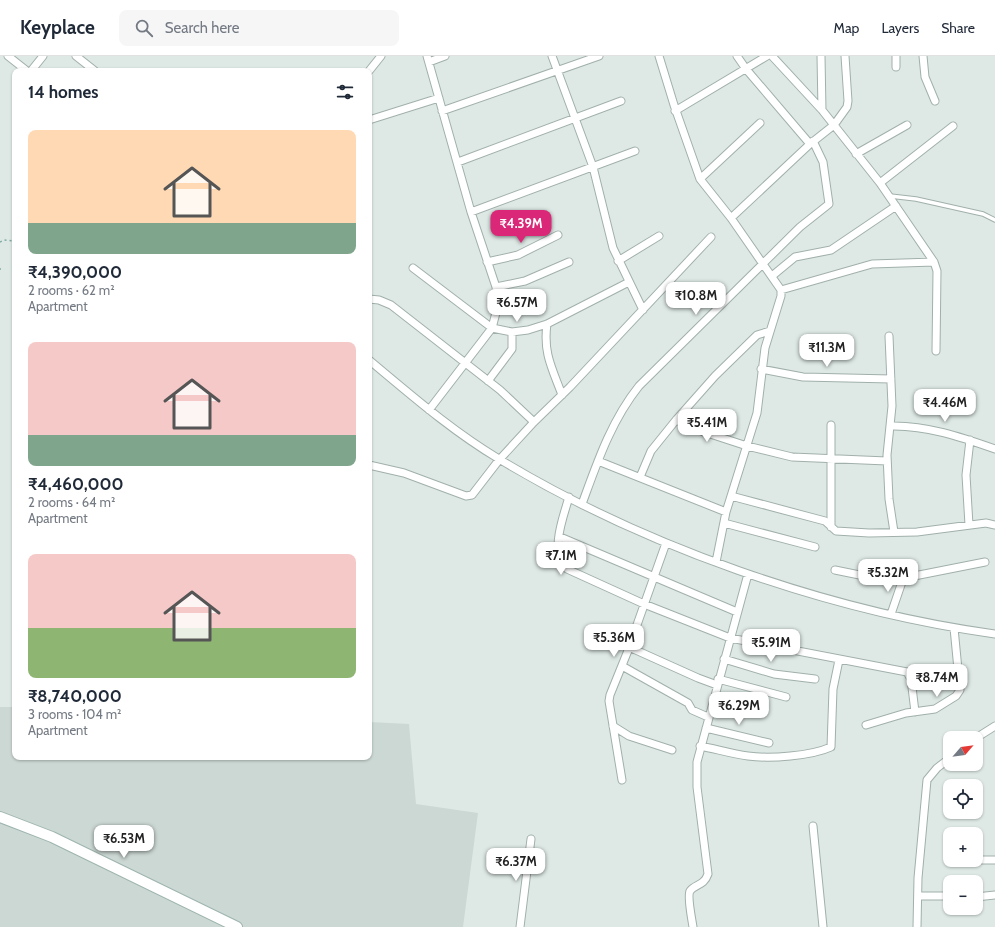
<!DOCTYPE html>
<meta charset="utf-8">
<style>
:root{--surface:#fff;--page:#f6f6f7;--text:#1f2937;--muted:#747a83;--line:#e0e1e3;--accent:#db2777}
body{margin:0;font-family:Cabin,sans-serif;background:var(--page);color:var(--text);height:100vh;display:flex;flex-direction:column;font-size:15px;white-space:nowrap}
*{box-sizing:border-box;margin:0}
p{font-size:13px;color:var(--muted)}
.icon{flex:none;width:22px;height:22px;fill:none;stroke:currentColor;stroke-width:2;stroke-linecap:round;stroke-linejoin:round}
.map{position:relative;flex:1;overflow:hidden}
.details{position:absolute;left:12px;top:12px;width:360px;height:692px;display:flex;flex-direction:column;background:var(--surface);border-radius:8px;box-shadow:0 1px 3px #0004}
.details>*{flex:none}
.needle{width:26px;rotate:62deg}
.tools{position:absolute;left:943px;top:675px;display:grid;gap:8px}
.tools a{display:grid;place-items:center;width:40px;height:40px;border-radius:8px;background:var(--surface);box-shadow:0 1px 3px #0004;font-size:20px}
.price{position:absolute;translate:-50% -34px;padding:0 9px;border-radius:8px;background:#fff;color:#222;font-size:13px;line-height:26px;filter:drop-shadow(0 1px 2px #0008)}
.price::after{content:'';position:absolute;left:50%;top:24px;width:12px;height:9px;margin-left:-6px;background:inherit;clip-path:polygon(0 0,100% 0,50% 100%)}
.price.active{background:var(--accent);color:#fff}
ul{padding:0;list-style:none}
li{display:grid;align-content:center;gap:8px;height:212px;padding:0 16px}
li span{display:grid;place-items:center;height:124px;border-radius:8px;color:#555}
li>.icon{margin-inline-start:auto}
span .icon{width:72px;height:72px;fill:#fffc;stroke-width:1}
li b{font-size:17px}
h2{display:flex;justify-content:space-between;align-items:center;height:48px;padding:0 16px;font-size:17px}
header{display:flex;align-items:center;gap:24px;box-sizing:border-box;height:56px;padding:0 20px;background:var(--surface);border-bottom:1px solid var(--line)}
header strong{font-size:19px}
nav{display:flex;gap:22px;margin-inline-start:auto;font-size:14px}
.search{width:280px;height:36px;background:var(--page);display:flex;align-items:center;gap:10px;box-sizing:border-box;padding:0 14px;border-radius:8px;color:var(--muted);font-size:15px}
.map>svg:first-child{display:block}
</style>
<header>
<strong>Keyplace</strong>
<div class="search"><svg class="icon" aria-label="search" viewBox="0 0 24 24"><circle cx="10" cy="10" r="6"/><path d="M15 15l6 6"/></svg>Search here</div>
<nav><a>Map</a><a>Layers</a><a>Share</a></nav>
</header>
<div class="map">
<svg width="995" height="871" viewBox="0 0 995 871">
<rect width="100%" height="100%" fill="#dee9e5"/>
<!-- built -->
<path fill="#ccd8d4" d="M0,651h15v50h354v-35l40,2 7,80 62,9 -15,114h-463z"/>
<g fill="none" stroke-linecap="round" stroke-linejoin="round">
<defs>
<path id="lane" d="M890,140l26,3 67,15 12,6"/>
<path id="street" d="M8,0l19,15
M76,0l19,15
M427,0l44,156 25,75 2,18 -6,23 -63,82
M552,0l41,111 20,81 30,62
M659,0l15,49 26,74 31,39 50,72v6l-16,52 -8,65 -31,99 -10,50
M737,0l9,13 64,75
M772,0l50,54 58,73 54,79 3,9 -1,80
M821,0l1,54
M923,0l2,21 10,24
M429,6l16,-6
M896,11v-11
M31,15l12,-15
M369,15l12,-15
M442,55l157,-55
M675,55l92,-55
M369,64l70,-22
M856,98l51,-29
M458,106l163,-61
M700,123l60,-56
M880,127l73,-57
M471,156l164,-61
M731,162l79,-74 24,-19 13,-18 1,-6 -3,-45
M618,205l41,-25
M487,206l31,-7 40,-20
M413,212l79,60 20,4 16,-2 19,-6 82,-42
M772,220l23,-19 36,-7 65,-44
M496,231l29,-6 44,-19
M781,234l91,-26 62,-2
M369,243l10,1 12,5 109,85 34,32
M547,268c-4,29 5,44 15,71
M889,280l3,70 -5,49 2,44 5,33
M369,304c42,35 83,71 130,99 144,87 329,152 496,175
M761,313l42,8 88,2
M488,325l24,-32v-17
M676,364l28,12 43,14 45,11 95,4
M890,370c36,-1 71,11 105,23
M598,405l128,51
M369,409l35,8 62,23 6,-1 27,-35 35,-38 36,-35 141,-150
M640,421l11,-26 25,-31 39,-44 42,-41 13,-4
M731,440l94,25 11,10 33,2 48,-1 69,-9 9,2
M569,441c-6,21 -20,55 -2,72l77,35 86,34 177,34 4,7 4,33
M582,448c15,-41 29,-83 57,-118l161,-159 29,-23 -6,-42 -10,-21
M724,467l91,24
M969,469l-3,-50 4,-35
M831,471v-102
M560,481l177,75
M835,514l44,9 15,1 91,-18
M891,558l12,-35
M629,591l69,31 19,7
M724,603l50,15 41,5
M622,610l66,37 4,7 16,7
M718,623l68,18
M866,669l40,-12 29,-4 21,-13 4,-6 -6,-62
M613,670l16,10 43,14
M706,672l63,15
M976,682l19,-12
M700,690c16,3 32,8 48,10 22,3 63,0 83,-9l2,-58 6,-29
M622,724l-13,-79 1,-6 17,-42 39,-110
M813,770l10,101
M968,804h27
M918,840h32
M976,841l19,-2
M520,871l11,-88
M693,871c-1,-7 -6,-31 -3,-36 5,-7 14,-5 18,-17l-11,-87v-25l51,-188
M917,871l1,-49 9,-98 10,-12 13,-10"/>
<path id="secondary" d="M0,761l52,20 185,90"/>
</defs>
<!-- lane casing -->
<use href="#lane" stroke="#a1b0ac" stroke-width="5.5"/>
<!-- street casing -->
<use href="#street" stroke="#a1b0ac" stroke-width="9"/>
<!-- secondary casing -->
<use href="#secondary" stroke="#9eb4af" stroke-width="12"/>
<!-- path -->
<path stroke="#80aba4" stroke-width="1.5" stroke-dasharray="2 3" stroke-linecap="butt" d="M0,186l4,-2 11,1
M0,212v3"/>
<!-- lane -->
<use href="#lane" stroke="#fff" stroke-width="3.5"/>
<!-- street -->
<use href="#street" stroke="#fff" stroke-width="7"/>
<!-- secondary -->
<use href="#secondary" stroke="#fff" stroke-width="10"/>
</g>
</svg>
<div class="tools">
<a><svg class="needle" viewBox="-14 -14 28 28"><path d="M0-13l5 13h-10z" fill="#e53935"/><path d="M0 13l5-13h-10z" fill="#747a83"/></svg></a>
<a><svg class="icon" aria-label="locate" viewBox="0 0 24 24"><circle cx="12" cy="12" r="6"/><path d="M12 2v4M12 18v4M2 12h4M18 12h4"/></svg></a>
<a>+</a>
<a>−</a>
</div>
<b class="price active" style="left:521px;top:188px">₹4.39M</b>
<b class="price" style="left:696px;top:260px">₹10.8M</b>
<b class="price" style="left:517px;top:267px">₹6.57M</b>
<b class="price" style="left:827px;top:312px">₹11.3M</b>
<b class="price" style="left:945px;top:367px">₹4.46M</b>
<b class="price" style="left:707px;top:387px">₹5.41M</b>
<b class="price" style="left:561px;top:520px">₹7.1M</b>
<b class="price" style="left:888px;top:537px">₹5.32M</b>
<b class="price" style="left:614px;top:602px">₹5.36M</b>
<b class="price" style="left:771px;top:607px">₹5.91M</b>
<b class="price" style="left:937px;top:642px">₹8.74M</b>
<b class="price" style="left:739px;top:670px">₹6.29M</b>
<b class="price" style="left:124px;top:803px">₹6.53M</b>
<b class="price" style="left:516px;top:826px">₹6.37M</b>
<section class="details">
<h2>14 homes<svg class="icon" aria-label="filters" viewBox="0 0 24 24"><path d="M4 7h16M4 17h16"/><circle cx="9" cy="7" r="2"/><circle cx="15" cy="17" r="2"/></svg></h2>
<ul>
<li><span style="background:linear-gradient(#ffd9b3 75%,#7fa58c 0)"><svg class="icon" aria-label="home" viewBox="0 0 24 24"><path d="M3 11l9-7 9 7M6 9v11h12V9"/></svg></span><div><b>₹4,390,000</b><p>2 rooms · 62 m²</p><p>Apartment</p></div></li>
<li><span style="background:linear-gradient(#f6c9c9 75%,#7fa58c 0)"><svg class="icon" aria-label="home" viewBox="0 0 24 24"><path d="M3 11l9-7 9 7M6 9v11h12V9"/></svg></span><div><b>₹4,460,000</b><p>2 rooms · 64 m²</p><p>Apartment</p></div></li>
<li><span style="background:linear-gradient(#f6c9c9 60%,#8fb573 0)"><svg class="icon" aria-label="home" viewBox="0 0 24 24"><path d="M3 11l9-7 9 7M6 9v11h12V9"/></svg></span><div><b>₹8,740,000</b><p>3 rooms · 104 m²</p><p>Apartment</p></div></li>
</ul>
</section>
</div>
